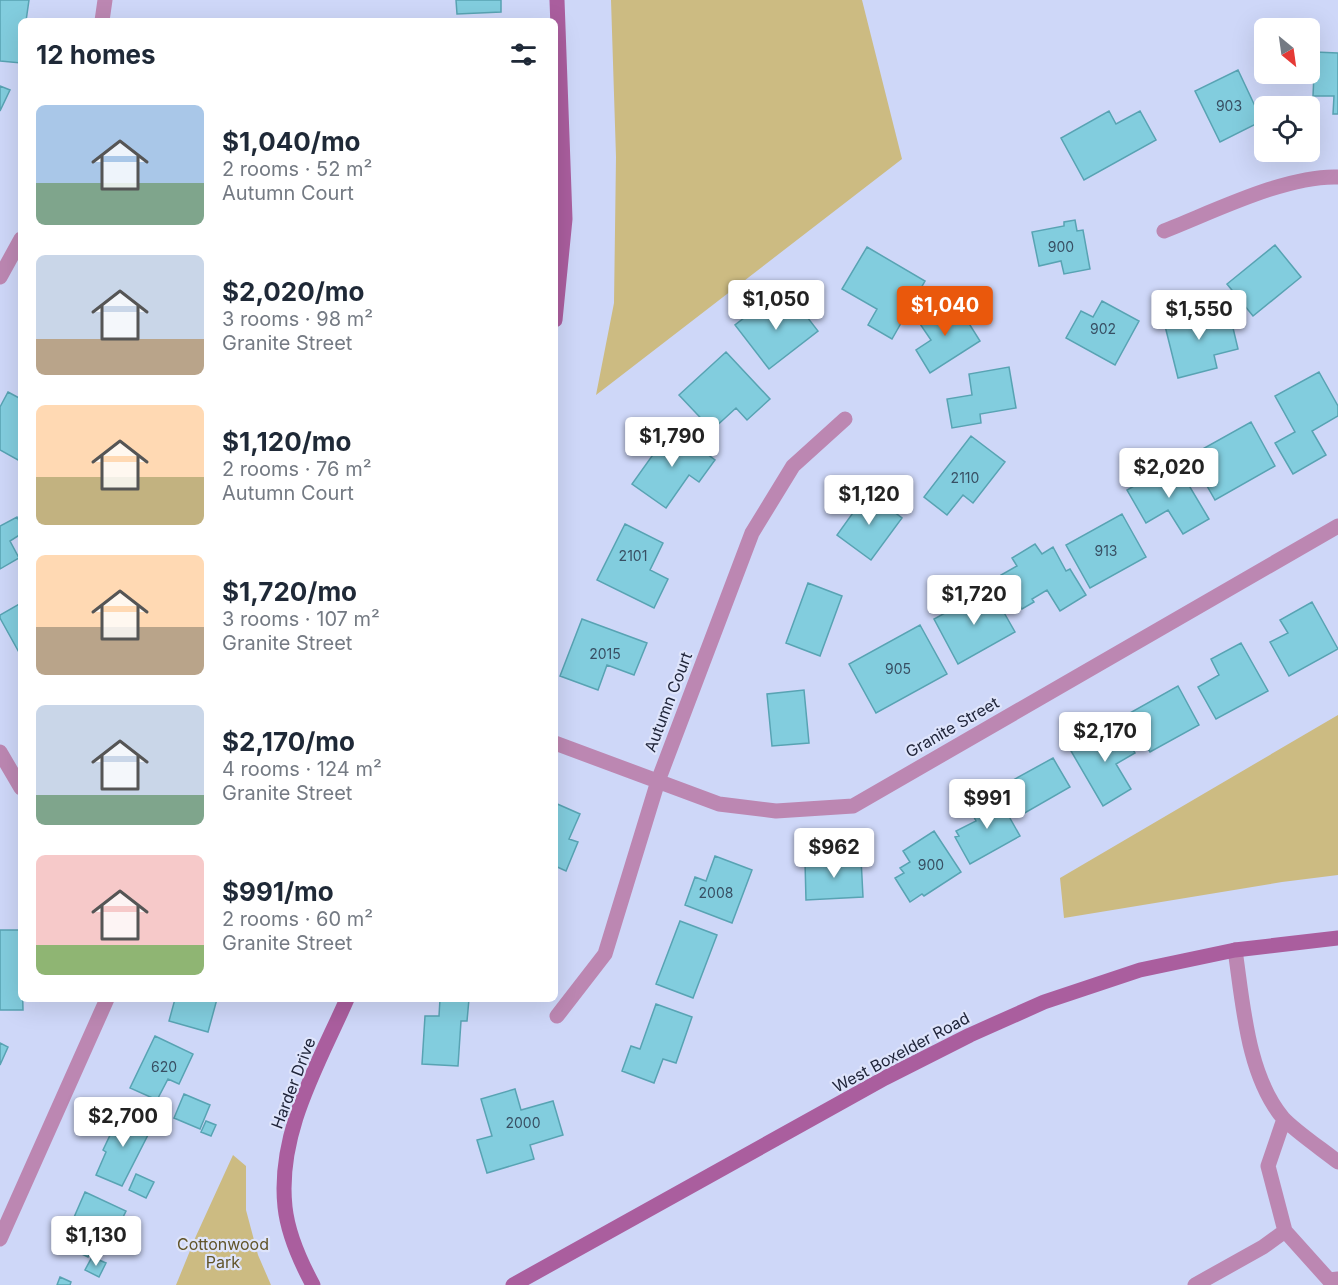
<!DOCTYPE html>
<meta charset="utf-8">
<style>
:root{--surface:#fff;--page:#f2f2f3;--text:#1f2937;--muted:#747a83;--accent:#ea580c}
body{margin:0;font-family:Inter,sans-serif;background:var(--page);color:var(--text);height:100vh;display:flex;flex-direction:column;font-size:22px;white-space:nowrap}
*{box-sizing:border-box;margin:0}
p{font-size:20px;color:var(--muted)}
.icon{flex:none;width:33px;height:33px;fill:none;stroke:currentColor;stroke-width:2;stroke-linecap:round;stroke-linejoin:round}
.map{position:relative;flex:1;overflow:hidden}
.sheet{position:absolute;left:18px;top:18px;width:540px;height:984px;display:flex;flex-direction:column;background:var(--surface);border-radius:9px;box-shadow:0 6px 24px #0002}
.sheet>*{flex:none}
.needle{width:39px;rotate:151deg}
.tools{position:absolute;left:1254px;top:18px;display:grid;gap:12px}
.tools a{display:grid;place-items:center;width:66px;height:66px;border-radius:9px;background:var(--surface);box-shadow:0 6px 24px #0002;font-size:30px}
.price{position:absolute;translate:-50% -51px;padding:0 14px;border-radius:6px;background:#fff;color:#222;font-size:20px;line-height:39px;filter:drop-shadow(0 2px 3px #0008)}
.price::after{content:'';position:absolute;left:50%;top:36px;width:18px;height:14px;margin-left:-9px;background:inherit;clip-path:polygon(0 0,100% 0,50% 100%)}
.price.active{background:var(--accent);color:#fff}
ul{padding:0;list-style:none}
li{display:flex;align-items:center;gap:18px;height:150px;padding:0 18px}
li span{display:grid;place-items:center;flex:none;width:168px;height:120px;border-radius:9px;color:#555}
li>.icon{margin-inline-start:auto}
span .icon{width:72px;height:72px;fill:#fffc;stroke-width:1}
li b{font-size:26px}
h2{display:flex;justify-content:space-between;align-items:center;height:72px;padding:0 18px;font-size:26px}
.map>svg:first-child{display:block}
</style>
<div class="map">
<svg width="1338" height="1285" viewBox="0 0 1338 1285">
<rect width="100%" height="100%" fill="#ced7f8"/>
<!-- green -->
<path fill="#ccbb82" d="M611,0h251l40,159 -306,236 18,-92 2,-146z
M1338,715v160l-56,7 -218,36 -4,-40z
M233,1155l13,11v44l12,45 13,30h-95l20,-49z"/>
<!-- building -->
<path fill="#82cdde" stroke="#58a3b3" stroke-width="1.5" d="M0,0h29l-3,21h-5v42l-21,-2z
M456,0h45v12l-44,2z
M1315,52l23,1v61h-5l1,-18h-21z
M1238,70l24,51 -42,21 -25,-51z
M0,86l10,4 -10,21z
M1109,111l7,13 24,-13 16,29 -72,40 -23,-42z
M1075,220l2,11 6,-1 7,39 -26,5 -3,-13 -22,5 -7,-34 32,-6v-4z
M1275,245l26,32 -48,39 -26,-32z
M867,247l58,34 -33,58 -24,-14 9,-16 -35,-20z
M767,300l10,13 17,-13 24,31 -49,38 -34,-44z
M1102,301l37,20 -24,44 -49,-27 15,-27 12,6z
M949,302l12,18 4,-3 15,24 -50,32 -14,-23 15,-10 -13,-19z
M1194,310l1,4 3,-1 1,6 30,-8 9,38 -24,6 3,13 -39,10 -15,-60z
M726,352l44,47 -23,21 -11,-12 -24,22 -33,-35z
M1009,367l7,41 -36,6 1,9 -29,5 -5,-29 25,-4 -3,-21z
M1319,372l19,34v10l-26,15 14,24 -33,19 -18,-31 20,-11 -20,-36z
M8,392l13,7v56l-3,5 -18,-10v-43z
M1251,422l24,44 -60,34 -25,-44z
M672,428l43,32 -16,22 -10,-7 -23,33 -34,-24z
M971,436l34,26 -32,41 -10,-8 -16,20 -23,-18z
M1175,462l34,57 -26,15 -15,-24 -22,13 -19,-33z
M868,492l34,26 -31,42 -34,-25z
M1122,514l24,43 -56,31 -24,-43z
M17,517l4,8v9l-11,7 9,17 -19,11v-43z
M625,524l38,19 -13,27 18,9 -14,29 -57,-28z
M1035,544l7,10 11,-7 13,24 4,-2 16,26 -26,16 -13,-21 -15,9 2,3 -12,7 -21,-34 16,-9 -5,-8z
M808,583l34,13 -22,60 -34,-13z
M990,588l25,44 -57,32 -24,-45z
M1312,602l26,47 -49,27 -19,-34 18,-9 -8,-13z
M21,603v53l-21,-38v-3z
M582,619l65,24 -13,32 -27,-10 -9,25 -38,-14z
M920,625l27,49 -71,39 -27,-49z
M1241,643l27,48 -52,28 -18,-32 21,-12 -8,-16z
M1178,686l21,39 -49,27 -22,-38z
M804,690l5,53 -37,3 -5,-52z
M1118,724l17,29 -19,11 15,25 -28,17 -32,-55z
M1053,758l17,29 -47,27 -17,-30z
M997,795l23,41 -50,28 -15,-27 4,-1 -3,-5 20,-10 -6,-11z
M555,803l25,11 -11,25 9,3 -12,29 -11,-5z
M934,831l27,41 -37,24 -2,-2 -12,8 -15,-24 9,-5 -4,-5 10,-6 -7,-11z
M715,856l37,14 -20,53 -47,-18 10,-28 11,4z
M861,858l2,39 -57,3 -1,-38z
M680,921l37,14 -24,63 -37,-14z
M0,930h21l2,80h-23z
M175,999h42l-9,33 -39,-11z
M440,999h29l-2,22h-6l-3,45 -36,-2 3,-48h14z
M656,1004l36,13 -16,46 -13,-4 -9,24 -32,-12 9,-25 9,3z
M155,1036l38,18 -14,30 -11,-5 -11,21 -27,-12z
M0,1043l8,4 -8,18z
M515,1089l6,21 32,-9 10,34 -33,10 4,14 -47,14 -10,-33 15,-4 -11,-37z
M184,1094l26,11 -10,24 -26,-11z
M122,1110l31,15 -31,61 -26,-11 10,-23 -3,-2z
M206,1121l10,4 -5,11 -10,-4z
M136,1174l18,8 -8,16 -17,-8z
M85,1192l41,19 -14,29 -14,-6 -10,23 -26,-12z
M92,1257l14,6 -7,14 -14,-7z
M60,1277l11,5 -1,3h-13z"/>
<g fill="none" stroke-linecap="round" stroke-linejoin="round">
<!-- lane -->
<path stroke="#bc87b2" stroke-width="15" d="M1235,950c8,53 12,125 48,168 12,13 40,32 55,44
M1284,1119l-16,47 17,65 44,49 9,-1
M1195,1285l68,-38 22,-16"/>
<!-- street -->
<path stroke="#bc87b2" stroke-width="15" d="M102,21l3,-21
M1164,231c49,-19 122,-56 174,-54
M0,277l21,-38
M555,743l164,61 57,7 77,-5 485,-280
M0,752l21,36
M557,1016l48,-62 53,-173 94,-248 41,-67 52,-47
M0,1239l107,-240"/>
<!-- secondary -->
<path stroke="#aa5e9e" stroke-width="15" d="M555,320l10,-101 -8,-219
M313,1285c-13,-24 -25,-50 -28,-78 -8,-74 33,-142 62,-208
M513,1285l372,-207 85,-43 74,-33 96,-32 95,-20 103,-12"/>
</g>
<g text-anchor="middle" stroke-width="4.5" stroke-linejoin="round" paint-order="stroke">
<!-- number labels -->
<g font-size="14" fill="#384f63">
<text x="1229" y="111">903</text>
<text x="1061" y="252">900</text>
<text x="1103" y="334">902</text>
<text x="965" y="483">2110</text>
<text x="1106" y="556">913</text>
<text x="633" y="561">2101</text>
<text x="605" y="659">2015</text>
<text x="898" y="674">905</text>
<text x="931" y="870">900</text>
<text x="716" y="898">2008</text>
<text x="164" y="1072">620</text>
<text x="523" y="1128">2000</text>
</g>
<!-- street labels -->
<g font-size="16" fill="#20253a" stroke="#dee4fb">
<text transform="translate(668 702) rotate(-69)" y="6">Autumn Court</text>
<text transform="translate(952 727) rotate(-30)" y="6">Granite Street</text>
<text transform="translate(901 1052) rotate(-28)" y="6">West Boxelder Road</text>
<text transform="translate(293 1083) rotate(-69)" y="6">Harder Drive</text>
</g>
<!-- park labels -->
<g font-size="16" fill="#615429" stroke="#dee4fb">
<text x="223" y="1250">Cottonwood<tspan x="223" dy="18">Park</tspan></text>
</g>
</g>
</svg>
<div class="tools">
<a><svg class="needle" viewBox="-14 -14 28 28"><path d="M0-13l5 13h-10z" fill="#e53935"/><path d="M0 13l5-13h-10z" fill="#747a83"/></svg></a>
<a><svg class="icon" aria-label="locate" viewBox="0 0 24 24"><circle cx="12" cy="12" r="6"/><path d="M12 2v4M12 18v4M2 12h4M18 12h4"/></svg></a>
</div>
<b class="price" style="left:776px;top:331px">$1,050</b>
<b class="price active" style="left:945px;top:337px">$1,040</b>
<b class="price" style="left:1199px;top:341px">$1,550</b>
<b class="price" style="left:672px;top:468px">$1,790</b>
<b class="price" style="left:1169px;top:499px">$2,020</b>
<b class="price" style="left:869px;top:526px">$1,120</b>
<b class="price" style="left:974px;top:626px">$1,720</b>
<b class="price" style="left:1105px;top:763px">$2,170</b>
<b class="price" style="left:987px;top:830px">$991</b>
<b class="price" style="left:834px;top:879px">$962</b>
<b class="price" style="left:123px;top:1148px">$2,700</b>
<b class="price" style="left:96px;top:1267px">$1,130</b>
<section class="sheet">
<h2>12 homes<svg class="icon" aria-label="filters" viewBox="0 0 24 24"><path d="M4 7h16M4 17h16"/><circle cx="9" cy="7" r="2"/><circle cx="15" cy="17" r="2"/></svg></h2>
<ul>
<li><span style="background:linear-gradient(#a9c7e8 65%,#7fa58c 0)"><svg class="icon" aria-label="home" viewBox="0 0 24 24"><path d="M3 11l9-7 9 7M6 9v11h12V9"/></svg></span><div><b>$1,040/mo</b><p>2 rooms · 52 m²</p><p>Autumn Court</p></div></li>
<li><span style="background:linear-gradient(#c9d6e8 70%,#b9a48a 0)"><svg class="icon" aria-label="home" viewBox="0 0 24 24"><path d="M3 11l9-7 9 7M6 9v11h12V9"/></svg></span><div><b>$2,020/mo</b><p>3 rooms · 98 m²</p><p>Granite Street</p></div></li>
<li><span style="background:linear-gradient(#ffd9b3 60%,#c2b280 0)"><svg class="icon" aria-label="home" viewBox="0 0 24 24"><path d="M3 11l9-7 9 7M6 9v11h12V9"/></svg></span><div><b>$1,120/mo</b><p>2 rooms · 76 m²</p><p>Autumn Court</p></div></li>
<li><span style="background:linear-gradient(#ffd9b3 60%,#b9a48a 0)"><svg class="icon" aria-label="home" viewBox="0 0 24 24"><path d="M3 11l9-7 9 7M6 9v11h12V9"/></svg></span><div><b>$1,720/mo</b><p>3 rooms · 107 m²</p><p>Granite Street</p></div></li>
<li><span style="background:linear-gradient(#c9d6e8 75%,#7fa58c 0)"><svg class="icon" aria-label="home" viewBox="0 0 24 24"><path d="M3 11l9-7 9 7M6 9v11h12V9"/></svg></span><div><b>$2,170/mo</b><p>4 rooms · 124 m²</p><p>Granite Street</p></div></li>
<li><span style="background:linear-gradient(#f6c9c9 75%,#8fb573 0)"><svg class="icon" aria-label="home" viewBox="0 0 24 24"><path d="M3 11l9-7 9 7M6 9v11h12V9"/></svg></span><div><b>$991/mo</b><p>2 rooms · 60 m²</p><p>Granite Street</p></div></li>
</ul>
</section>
</div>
